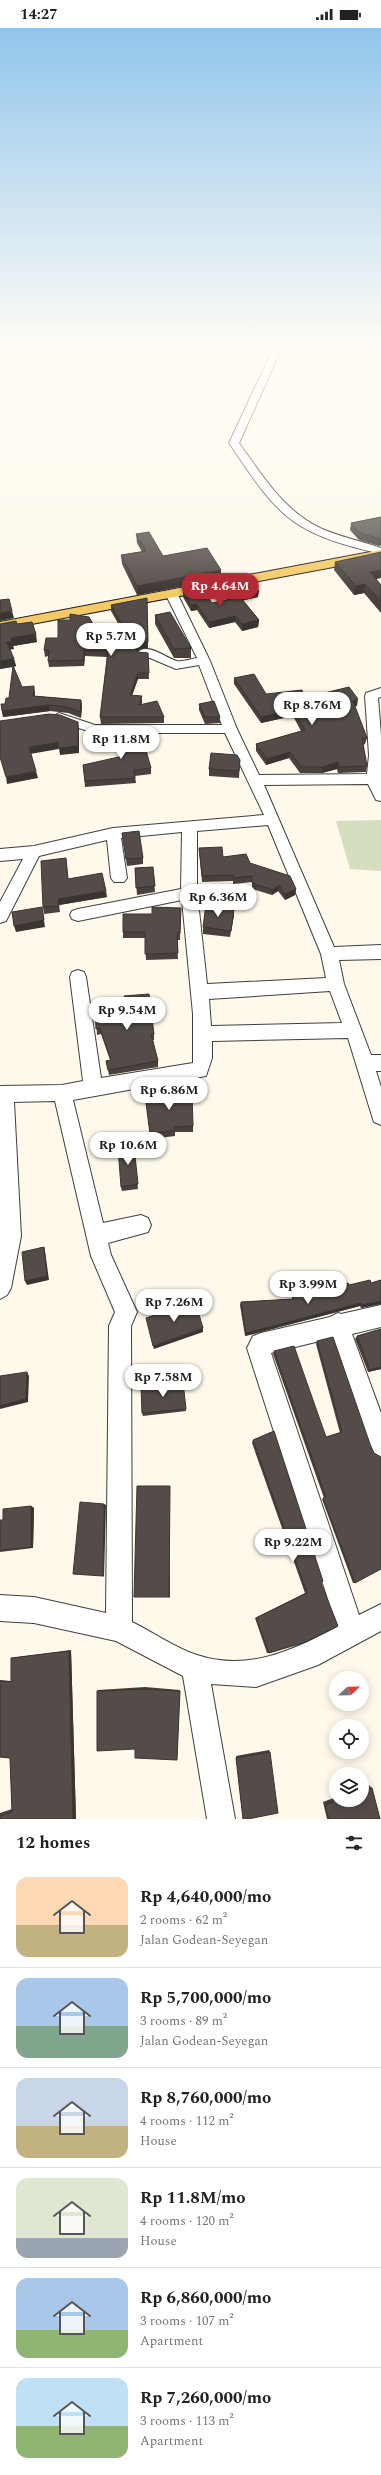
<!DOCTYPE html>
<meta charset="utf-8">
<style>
:root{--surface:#fff;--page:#f6f6f6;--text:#202124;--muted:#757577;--line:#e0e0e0;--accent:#b52a37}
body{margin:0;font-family:Spectral,serif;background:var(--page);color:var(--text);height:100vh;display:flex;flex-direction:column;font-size:15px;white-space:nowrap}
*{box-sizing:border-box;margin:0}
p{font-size:13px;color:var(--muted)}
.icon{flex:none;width:22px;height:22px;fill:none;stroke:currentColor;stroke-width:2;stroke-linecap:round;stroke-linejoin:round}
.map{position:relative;height:1791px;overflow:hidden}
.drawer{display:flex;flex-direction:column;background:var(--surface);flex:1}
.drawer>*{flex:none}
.needle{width:26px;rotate:68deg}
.fabs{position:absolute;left:329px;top:1643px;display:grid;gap:8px}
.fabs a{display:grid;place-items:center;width:40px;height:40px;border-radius:50%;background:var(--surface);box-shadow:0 2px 10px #0003;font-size:20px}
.price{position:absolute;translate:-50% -34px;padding:0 9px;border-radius:14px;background:#fff;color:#222;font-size:13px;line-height:26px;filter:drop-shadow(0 1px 2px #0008)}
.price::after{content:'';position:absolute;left:50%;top:24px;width:12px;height:9px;margin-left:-6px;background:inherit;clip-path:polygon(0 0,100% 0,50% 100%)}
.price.current{background:var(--accent);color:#fff}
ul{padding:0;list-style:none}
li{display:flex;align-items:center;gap:12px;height:100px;padding:0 16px}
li+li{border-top:1px solid var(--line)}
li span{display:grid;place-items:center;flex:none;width:112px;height:80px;border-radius:12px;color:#555}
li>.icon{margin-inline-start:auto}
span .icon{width:48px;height:48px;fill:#fffc;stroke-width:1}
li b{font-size:17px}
h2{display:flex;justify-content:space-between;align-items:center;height:48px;padding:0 16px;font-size:17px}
.status{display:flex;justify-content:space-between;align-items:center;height:28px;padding:0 20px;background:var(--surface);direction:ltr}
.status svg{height:11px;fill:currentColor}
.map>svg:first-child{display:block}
</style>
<div class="status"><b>14:27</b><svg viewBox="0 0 49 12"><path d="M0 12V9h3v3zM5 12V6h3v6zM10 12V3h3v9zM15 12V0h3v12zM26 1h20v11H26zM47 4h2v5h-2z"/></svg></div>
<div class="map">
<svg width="381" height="1791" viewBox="0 0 381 1791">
<rect width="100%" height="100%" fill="#fef9eb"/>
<!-- cemetery -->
<path fill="#d5debe" d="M381,792v51l-31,-2 -14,-48z"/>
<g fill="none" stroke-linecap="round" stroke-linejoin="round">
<defs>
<path id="minor" d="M275,317h8l-44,98c23,32 44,67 81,85 20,9 41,13 61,20v6c-29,-7 -63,-15 -88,-33 -27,-20 -45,-51 -64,-78z
M171,562l6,3 33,68 27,68 22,46 108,-1 2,-19 -4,-59 1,-3 15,-5v9l-3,1 3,37v66l-5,-1 -8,-16 -104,1 70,162 47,-2v14l-42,1 5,24 27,71h10v16h-5l5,16v38l-7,-3 -2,-6 -24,-78 -136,3v17l-6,18 -133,24 30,123 38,-8 7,3 3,7 -3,7 -40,11 3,12 26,57 -6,14 1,296c21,10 43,26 65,33 51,17 97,-5 140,-28l-90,-279 6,-12 8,-3 69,-16 8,-4 3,1 40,-9v22l-29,7 29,79v45l-8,-4 -4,-8 -37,-108 -61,15 88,262 22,-11v27l-63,34 -62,22 -45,-3 24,135h-28l-24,-143 -67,-35 -82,-18 -34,-2v-26l34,2 72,16 3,-287 6,-14 -24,-56 -36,-155 -41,1 7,134 -10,52 -4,7 -7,4v-213l62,-1 21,-4 -13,-104 2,-5 6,-2 6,2 2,5 15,101 92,-15v-49l-11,-114 -104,21 -6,-2 -2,-4 2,-4 6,-2 103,-20 1,-57 -61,6 6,40 -3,4h-10l-3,-4 -4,-38 -68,16 -33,65 -6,2v-21l23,-43 -23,2v-12l34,-3 79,-18 151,-13 -39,-82h-131l-40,-13 -2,-3 7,-4 36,12h127l-23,-60 -23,4 -26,-11 -12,-1 -2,-3c10,-14 31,5 41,7 6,1 14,-2 20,-3l-32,-65zM268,797l53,129 5,24 -119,6 -10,-92v-61zM330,963l12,32 -131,3 -2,-27z"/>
<path id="major" d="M381,522v8l-381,72v-8z"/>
</defs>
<!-- minor casing -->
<use href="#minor" stroke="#3f3f3f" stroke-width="2"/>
<!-- major casing -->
<use href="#major" stroke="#1d1d1d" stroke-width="2"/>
<!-- minor -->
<use href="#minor" fill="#fff" fill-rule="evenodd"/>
<!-- major -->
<use href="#major" fill="#f3ca66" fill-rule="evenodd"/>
</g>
<!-- wall -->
<path fill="#48413e" d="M381,489v28l-2,1 -20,-6 -9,-10 1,-7z
M136,506l27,22 58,23 -84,16 -15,-31 -1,-9 21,-3 -5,-9z
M335,534l41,17 5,6v28l-17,-20 -10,2 -20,-25z
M226,554l32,15 -15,3 16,20 -1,7 -16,4 -7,-9 -26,6 -12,-18 -6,1 -8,-14v-7l29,13 21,-5 -7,-9z
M111,577l37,43 -8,1 -3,3h1l10,1 1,26h-11l-6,16 10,7 -1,3 23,12v6l-63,1 -1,-7 7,-60 -22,-1 -1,10 -35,1 -1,-6v-5l-3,1 -1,-7 14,-12 39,-7 26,1 -12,-21z
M155,587l36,33v10h-17l-19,-34z
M17,596l20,18 -24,4 1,3h-4l4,10 2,7 -2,1 8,20 13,5v4l46,4 1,6 -1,12 -13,-5 -18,-2 -47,6 -1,-6 3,-7 4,-6 4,-31 -13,2z
M234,650l32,16 38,4 53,8h-2l12,32 -2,6 -2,1 4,21 -1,6 -28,1 -1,-4 -15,4h-22l-11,-15 -23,7 -10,-14v-7l45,-13 -8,-15 -32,7 -27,-39z
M199,676l21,13v6l-15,1 -6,-14z
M118,701l33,39v6l-16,2 1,7 -51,4 -2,-22 40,-8 -5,-23z
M240,732l-1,18 -30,-2v-7z
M122,805l21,25v6l-16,2z
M199,820l24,9 27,6 46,26 -1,6 -10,5 -7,-9 -6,4 -20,-6v-7l-19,2v-3l-31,1z
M66,830l2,21 39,18 -48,8 1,7 -16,2 -1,-7z
M153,839l2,25 -18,3 -2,-27z
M181,880l-1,32h-3l1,19 -32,1 -1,-22h-22v-6l29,-18z
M234,887l-4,22 -27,-3v-7z
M95,975l59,31v6h-1l5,21v6l-49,8 -3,-14 4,-1 -9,-26 -4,1z
M145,1067l48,31v6h-18v4l-24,3z
M134,1118l4,43 -16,2 -1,-4z
M381,1252v24l-20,4 -1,-2 -115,30 -5,-31 1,-3 51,-3v-3h17l40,-11 22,-2z
M381,1301v40l-13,3 -13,-33 2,-3z
M317,1313l53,103 -15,139h-2l-31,-84 2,-1 -51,-144 1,-3 52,86 14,-4 -24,-89z
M183,1354l3,29 -43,5 -1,-3z
M253,1412l68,143 -52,70h-2l-12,-35 50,-25 -53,-150z
M31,1478l3,2 -1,40 -33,4v-32h3z
M71,1622l5,169h-76v-6l12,-4 -2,-51 -10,-1v-77l11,1v-23z
M145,1659l35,3 -3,70 -42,-11 -38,-58 1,-1z
M269,1722l1,2 -27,67 -7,-63z
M369,1757l3,3 8,31h-53l-4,-17 13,-5v3h26v-12z"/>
<!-- shaded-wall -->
<path fill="#3b3532" d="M380,511h1v6l-2,1z
M221,542v9l-84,16v-9z
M381,542v8l-13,3 2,-9z
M365,556l-1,9 -10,2 2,-9z
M259,563l-1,6 -22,5v-7z
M147,570l1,50 -8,1 -5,5 -1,-6z
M197,576v6l-6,1v-6z
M12,583l2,7 -14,3v-8z
M236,588l-1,6 -26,6v-6z
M259,592l-1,7 -16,4v-7z
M36,606l1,8 -24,4 1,3 -6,1 -1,-8 4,-4z
M84,622l1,6 -1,10 -1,-6z
M14,631l2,7 -16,3v-8z
M138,645v6l-8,22v-6z
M34,658l1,6 -1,10 -1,-6z
M142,668v6l-3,9v-6z
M358,671l-1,7 -6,1 2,-6z
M81,672l1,6 -1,12 -1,-6z
M49,677l1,6 -47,6 -1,-6z
M294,682l-1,6 -32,7v-6z
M78,694l1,7v24l-19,2 -1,-7z
M58,714l1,7 -29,5 -1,-7z
M290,724l-1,6 -23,7 1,-6z
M338,734l-1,7 -15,4 1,-6z
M36,743l2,7 -31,6 -1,-7z
M279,857l-1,6 -6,4 1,-5z
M296,861l-1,6 -10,5v-6z
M106,863l1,6 -48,8 1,7 -2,-13z
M42,879l3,20 -29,5 -2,-6z
M234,880v7l-4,22 1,-6z
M44,1219l1,4 4,29 -22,5 -2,-4z
M381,1273v3l-20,4 1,-3z
M361,1275l-1,3 -115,30 1,-3z
M203,1300v4l-49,17 -1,-3z
M381,1339v2l-13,3 2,-2z
M27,1344l2,4 -1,26 -28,7v-3z
M170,1458v112l-1,-1z
M104,1476l2,1 -2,72 -1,-1z
M31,1478l3,2 -1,40 -2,-1z
M71,1622l5,169h-3l-4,-168z"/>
<!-- building -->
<path fill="#544c48" stroke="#3b3532" d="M381,489v22h-1l-20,-6 -9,-10z
M149,504l14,24 44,-8 14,22 -84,16 -16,-31 25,-4 -10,-17z
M381,524v18l-11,2 11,13v17l-16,-18 -9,2 -21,-24z
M249,550l10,13 -23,4 -10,-13z
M201,559l11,16 28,-6 19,23 -17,4 -6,-8 -27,6 -12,-18 -6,1 -8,-15z
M147,570l1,44 -8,1 -6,5 4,4 10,1 1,20h-11l-8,22 12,1 -3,9 18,-4 7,16h-64l8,-66 -24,-1 -1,10 -35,1 1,-11h-5l2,-12h12v-18h12v-6l19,3 8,14 29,1 -15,-27z
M9,571l3,12 -12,2v-13z
M170,584l21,36 -17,1 -19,-34z
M16,593l1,3 15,-2 4,12 -25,4 1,4h-5l7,17 -14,2v-37z
M13,638l9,21 12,-1 -1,10 48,4 -1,12 -13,-5 -18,-2 -47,6 -1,-7h4l1,-6h3z
M254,646l12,20 36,-4 2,8 45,-11 9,12 -5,2 14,37h-5l5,28 -28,1 -1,-5 -15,5h-22l-11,-15 -23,7 -11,-15 49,-14 -11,-20 -33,7 -27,-39z
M214,673l6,16h-15l-6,-13z
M49,686l11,1 18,7v24l-19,2 -1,-6 -29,5 7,24 -30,6 -6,-20v-36z
M118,701h22l11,39 -17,2 1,8 -50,3 -2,-16 40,-9z
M211,725l26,2 3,5 -1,11 -30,-2z
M139,803l4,27 -17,1 -4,-26z
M222,819l1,10 23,-3 4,9 40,13 6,13 -11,5 -6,-9 -6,5 -21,-7v-7l-18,2 -1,-3 -31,1 -3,-28z
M66,830l2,21 34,-6 4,18 -48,8 1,7 -16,1 -2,-46z
M153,839l2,19 -19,2 -1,-20z
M206,876l28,4 -3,23 -28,-4z
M42,879l2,13 -30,6 -2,-14z
M152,879l29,1 -1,25h-3l1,20 -33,1v-22h-22v-18h29z
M149,966l5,40h-3l7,27 -50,9 -2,-9 5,-1 -11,-32 -4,1 -1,-26 30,-3 -1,-4z
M169,1063l23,1 1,34 -18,1v3l-25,4 -5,-39z
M134,1118l4,38 -17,3 -3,-39z
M44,1219l3,29 -22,5 -3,-29z
M370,1252l1,3 10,-3v21l-19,4 -1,-2 -115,30 -5,-31 52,-3 -1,-3 17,-2v2l39,-13 1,2z
M195,1273l8,27 -50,18 -7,-28z
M381,1301v38l-11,3 -13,-34z
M333,1309l37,107 4,9 7,4v112l-26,14 -32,-85 3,-1 -52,-146 20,-5 32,91 16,-5 -25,-91z
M27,1344l-1,27 -26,7v-30z
M183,1354l3,27 -44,4 -1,-27z
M274,1403l49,150 -2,2 17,43 -32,16 -37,11 -13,-35 51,-25 -54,-153z
M137,1458h33l-1,111h-35z
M80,1474l24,2 -1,72 -30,-2z
M31,1478v41l-31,3v-30h3v-11z
M69,1623l4,168h-73v-3l12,-4 -2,-54 -10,-1v-76l11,1v-24z
M144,1661l36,2 -3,69 -42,-2v-9l-38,2v-60z
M270,1724l8,61 -30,6h-5l-7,-61z
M372,1760l8,31h-51l-4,-14 14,-5h23v-8z"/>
<!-- sky -->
<linearGradient id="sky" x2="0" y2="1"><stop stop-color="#92c5ec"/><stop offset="0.56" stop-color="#fffcf6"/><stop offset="1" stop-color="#fffcf6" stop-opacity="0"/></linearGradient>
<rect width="381" height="568" fill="url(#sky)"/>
</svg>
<div class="fabs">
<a><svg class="needle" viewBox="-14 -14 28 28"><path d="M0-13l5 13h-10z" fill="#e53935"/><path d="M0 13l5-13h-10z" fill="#757577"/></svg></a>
<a><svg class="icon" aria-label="locate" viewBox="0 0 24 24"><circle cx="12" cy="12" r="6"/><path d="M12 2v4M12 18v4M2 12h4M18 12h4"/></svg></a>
<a><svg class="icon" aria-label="layers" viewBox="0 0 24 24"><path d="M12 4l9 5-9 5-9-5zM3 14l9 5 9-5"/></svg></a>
</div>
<b class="price current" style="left:220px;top:579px">Rp 4.64M</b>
<b class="price" style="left:111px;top:629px">Rp 5.7M</b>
<b class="price" style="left:312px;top:698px">Rp 8.76M</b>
<b class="price" style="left:121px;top:732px">Rp 11.8M</b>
<b class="price" style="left:218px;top:890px">Rp 6.36M</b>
<b class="price" style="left:127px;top:1003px">Rp 9.54M</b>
<b class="price" style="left:169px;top:1083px">Rp 6.86M</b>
<b class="price" style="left:128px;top:1138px">Rp 10.6M</b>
<b class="price" style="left:308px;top:1277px">Rp 3.99M</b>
<b class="price" style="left:174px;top:1295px">Rp 7.26M</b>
<b class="price" style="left:163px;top:1370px">Rp 7.58M</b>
<b class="price" style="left:293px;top:1535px">Rp 9.22M</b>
</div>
<section class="drawer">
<h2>12 homes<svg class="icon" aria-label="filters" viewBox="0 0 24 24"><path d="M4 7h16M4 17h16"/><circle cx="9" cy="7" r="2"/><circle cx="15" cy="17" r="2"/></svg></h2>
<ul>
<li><span style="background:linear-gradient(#ffd9b3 60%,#c2b280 0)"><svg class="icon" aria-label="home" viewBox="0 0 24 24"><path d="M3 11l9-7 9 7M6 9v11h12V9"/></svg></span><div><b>Rp 4,640,000/mo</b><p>2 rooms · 62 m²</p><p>Jalan Godean-Seyegan</p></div></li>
<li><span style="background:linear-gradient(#a9c7e8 60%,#7fa58c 0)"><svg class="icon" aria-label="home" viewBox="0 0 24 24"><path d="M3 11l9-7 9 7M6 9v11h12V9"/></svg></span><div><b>Rp 5,700,000/mo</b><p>3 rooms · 89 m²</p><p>Jalan Godean-Seyegan</p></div></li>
<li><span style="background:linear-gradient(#c9d6e8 60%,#c2b280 0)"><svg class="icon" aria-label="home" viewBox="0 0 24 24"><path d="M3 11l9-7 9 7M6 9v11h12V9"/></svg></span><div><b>Rp 8,760,000/mo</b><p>4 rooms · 112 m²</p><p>House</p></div></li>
<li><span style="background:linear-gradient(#dfe7d0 75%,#9aa5b1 0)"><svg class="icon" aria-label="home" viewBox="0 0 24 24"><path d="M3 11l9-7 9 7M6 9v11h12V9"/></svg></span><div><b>Rp 11.8M/mo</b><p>4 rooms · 120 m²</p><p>House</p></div></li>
<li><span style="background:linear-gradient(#a9c7e8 65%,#8fb573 0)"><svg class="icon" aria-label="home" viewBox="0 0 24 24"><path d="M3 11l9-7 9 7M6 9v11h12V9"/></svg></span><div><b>Rp 6,860,000/mo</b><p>3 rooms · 107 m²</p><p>Apartment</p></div></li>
<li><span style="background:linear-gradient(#bfe0f5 60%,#8fb573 0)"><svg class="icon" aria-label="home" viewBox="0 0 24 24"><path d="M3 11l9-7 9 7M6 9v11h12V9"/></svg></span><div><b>Rp 7,260,000/mo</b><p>3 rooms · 113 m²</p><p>Apartment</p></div></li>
</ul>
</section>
